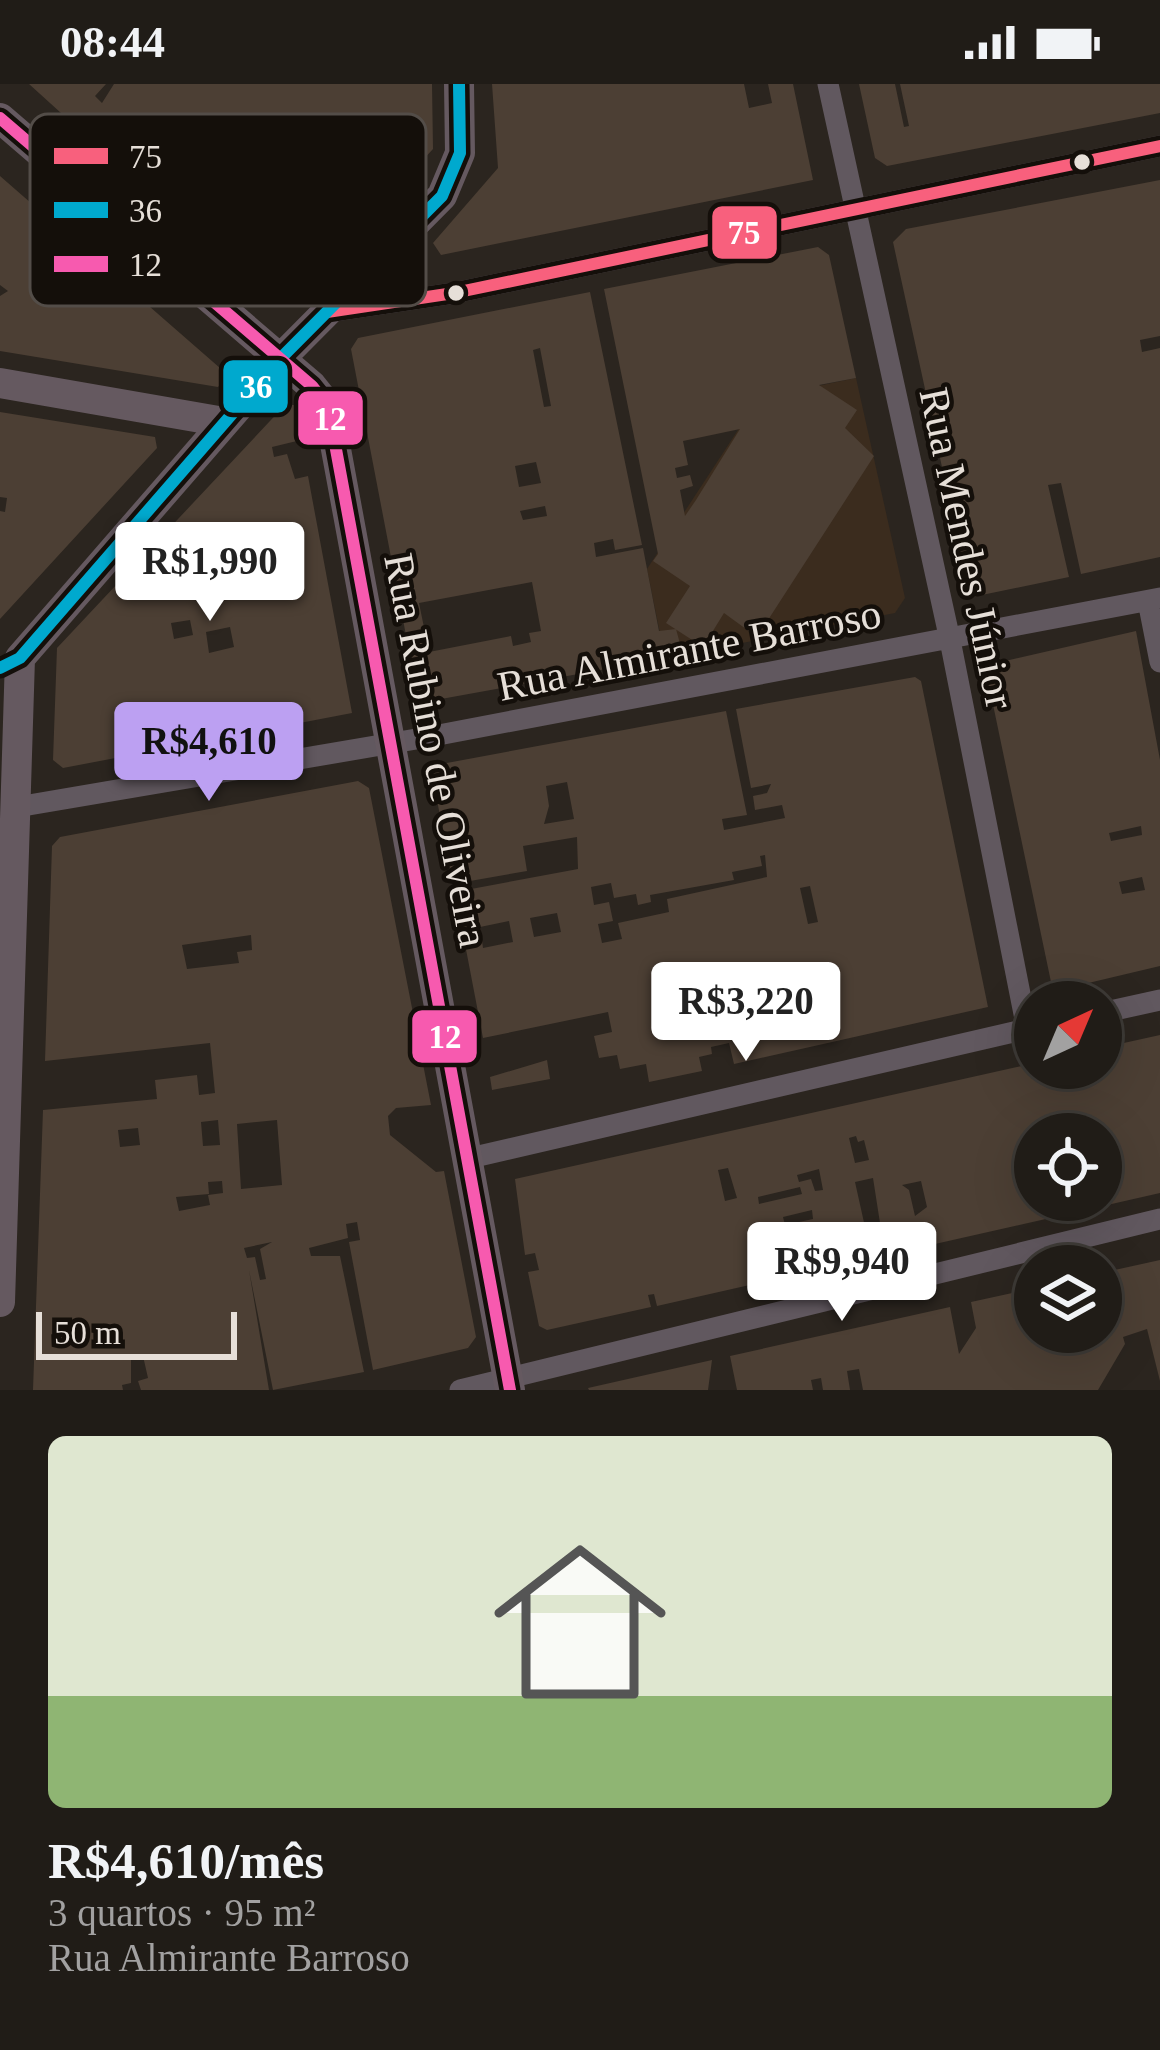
<!DOCTYPE html>
<html lang="pt">
<meta charset="utf-8">
<style>
:root{--surface:#201c17;--page:#2d2924;--text:#f1f3f6;--muted:#a2a1a1;--line:#3d3a36;--accent:#bca0f2}
body{margin:0;font-family:"Times New Roman",serif;background:var(--page);color:var(--text);height:100vh;display:flex;flex-direction:column;font-size:45px;white-space:nowrap}
*{box-sizing:border-box;margin:0}
p{font-size:39px;color:var(--muted)}
.icon{flex:none;width:66px;height:66px;fill:none;stroke:currentColor;stroke-width:2;stroke-linecap:round;stroke-linejoin:round}
.map{position:relative;height:1306px;overflow:hidden}
.drawer{display:flex;flex-direction:column;background:var(--surface);flex:1}
.drawer>*{flex:none}
.needle{width:78px;rotate:44deg}
.buttons{position:absolute;left:1014px;top:897px;display:grid;gap:24px}
.buttons a{display:grid;place-items:center;width:108px;height:108px;border-radius:50%;background:var(--surface);box-shadow:0 12px 48px #0002,0 0 0 3px var(--line);font-size:60px}
.scale{position:absolute;left:36px;bottom:30px;width:201px;box-sizing:border-box;padding-left:12px;border:6px solid #e6dfd8;border-top:0;font-size:33px;line-height:42px;white-space:nowrap;color:#e6dfd8;-webkit-text-stroke:9px #140f0a;paint-order:stroke}
.price{position:absolute;translate:-50% -102px;padding:0 27px;border-radius:12px;background:#fff;color:#222;font-size:39px;line-height:78px;filter:drop-shadow(0 3px 6px #0008)}
.price::after{content:'';position:absolute;left:50%;top:72px;width:36px;height:27px;margin-left:-18px;background:inherit;clip-path:polygon(0 0,100% 0,50% 100%)}
.price.active{background:var(--accent);color:#111}
ul{padding:0;list-style:none}
li{display:grid;align-content:center;gap:24px;height:636px;padding:0 48px}
li span{display:grid;place-items:center;height:372px;border-radius:18px;color:#555}
li>.icon{margin-inline-start:auto}
span .icon{width:216px;height:216px;fill:#fffc;stroke-width:1}
li b{font-size:51px}
.status{display:flex;justify-content:space-between;align-items:center;height:84px;padding:0 60px;background:var(--surface);direction:ltr}
.status svg{height:33px;fill:currentColor}
.map>svg:first-child{display:block}
</style>
<div class="status"><b>08:44</b><svg viewBox="0 0 49 12"><path d="M0 12V9h3v3zM5 12V6h3v6zM10 12V3h3v9zM15 12V0h3v12zM26 1h20v11H26zM47 4h2v5h-2z"/></svg></div>
<div class="map">
<svg width="1160" height="1306" viewBox="0 0 1160 1306">
<rect width="100%" height="100%" fill="#2b251f"/>
<!-- built -->
<path fill="#3b2c1e" d="M856,294l49,220 -10,15 -230,45 -18,-89 112,-171z"/>
<!-- building -->
<path fill="#4c3f34" fill-rule="evenodd" d="M29,0h77l-11,12 7,7 12,-19h318l1,65 -144,155 -15,2z
M492,0h252l5,24 23,-5 -4,-19h25l20,96 -372,75 -8,-12 65,-75z
M859,0h36l9,43 5,-1 -9,-42h260v29l-273,53 -12,-8z
M0,92l228,199 -10,12 -218,-36v-55l8,-5 -8,-6z
M1160,96v156l-20,4 2,12 18,-4v209l-79,17 -20,-91 -13,2 21,92 -92,19 -8,-5 -76,-349 13,-13z
M818,163l11,8 27,123 -37,7 38,25 -12,18 29,28 -117,181 -33,-24 -21,34 -37,-24 24,-37 -37,-25 5,-7 -54,-265zM740,345l-44,71 -11,16 -5,-26 13,-4 -3,-11 -13,3 -2,-10 13,-3 -5,-24z
M590,208l52,253 -27,5 -2,-11 -19,4 2,14 47,-9 16,83 17,-2 7,26 -264,48 -68,-354 7,-11zM540,264l11,58 -7,1 -11,-57zM536,378l5,21 -22,4 -4,-21zM545,422l2,10 -24,4 -3,-9zM532,498l9,49 -12,2 2,9 -18,4 -2,-10 -82,16 -10,-49z
M285,321h10l6,35 -29,7 2,10 13,-3 8,25 13,-3 44,237 -289,55 -10,-8 4,-112zM190,536l3,15 -19,4 -3,-16zM230,543l4,20 -25,6 -3,-21z
M0,328l155,25 2,11 -157,171v-108l5,1 2,-14 -7,-1z
M1136,547l24,129v206l-97,23 -12,-7 -65,-311 2,-6zM1141,742l1,9 -31,6 -2,-8zM1142,793l3,13 -23,4 -3,-12z
M915,593l6,4 67,326 -254,57 -5,-21 -18,4 1,7 -13,3 3,14 -53,11 -3,-18 -26,5 -3,-14 -18,3 -5,-22 18,-4 -4,-20 -125,26 -28,-146 123,-23 -1,-32 -54,9 4,25 -74,13 -20,-105 3,-14 290,-54 21,104 -25,4 2,11 61,-12 -3,-13 -27,5 -2,-14 14,-3 4,-9 -20,4 -15,-79zM567,698l7,37 -30,5 5,-18 -3,-20zM765,771l2,22 -100,22 2,13 -51,11 4,16 -20,4 -4,-19 15,-3 -4,-19 -15,3 -3,-18 20,-4 3,15 22,-4 2,11 13,-3 -1,-7 84,-15 -2,-8 30,-6 -2,-10zM810,802l8,36 -10,2 -8,-36zM557,829l4,19 -27,5 -4,-19zM509,837l4,21 -30,6 -3,-21z
M358,697l11,7 62,317 -35,3 -8,8 2,19 46,37 8,-1 32,166 -8,11 -95,22 -24,-128 11,-2 -3,-18 -11,2 2,14 -39,10 2,8h29l24,116 -91,18 -24,-120 20,120h-128l-3,-9 10,-3 -5,-22 -12,3v24l-9,2 1,5h-90l10,-280 114,-11 -2,-19 42,-5 2,20 16,-2 -5,-50 -165,18 7,-215 8,-9zM251,851l1,15 -15,2 2,11 -52,6 -5,-24zM218,1036l2,25 -17,1 -2,-24zM277,1036l5,65 -41,4 -4,-65zM138,1044l2,17 -20,2 -2,-17zM222,1097l1,12 -15,2 2,10 -31,6 -3,-14 33,-3 -1,-12zM272,1158l-12,7 6,30 -6,1 -5,-23 -8,1 -3,-10z
M1160,951v158l-256,58 -1,-9 -8,2 2,9 -30,6 -2,-6 -6,1 1,6 -203,46 -3,-12 -6,1 3,12 -104,23 -8,-4 -11,-54 11,-2 -4,-17 -10,2 -10,-76 520,-116v5h66v-20zM1035,1050h66v66h-66zM856,1052l2,6 6,-2 5,20 -14,3 -6,-25zM728,1084l9,30 -12,3 -7,-31zM819,1085l4,21 -8,1 -4,-12 -12,3 -2,-7zM873,1094l7,45 -15,4 -10,-45zM921,1097l6,26 -12,9 -6,-26 -7,-5zM800,1103l2,7 -43,10 -1,-7zM812,1126l1,9 -28,6 -2,-8z
M547,976l3,19 -58,11 -2,-13z
M1160,1176v121l-13,-52 -24,8 2,7 -27,46h-235l-4,-21 -12,2 3,19h-27l-2,-12 -10,2 2,10h-76l-7,-34 220,-49 9,47 17,-26 -5,-26 64,-14v44h66v-59z
M712,1276l-4,30h-119l-1,-2z"/>
<g fill="none" stroke-linecap="round" stroke-linejoin="round">
<!-- street -->
<path stroke="#61585f" stroke-width="21" d="M828,0l122,556 77,389
M327,228l127,-19 706,-147
M1148,517l12,61
M17,723l411,-70 732,-139
M1101,929l59,-13
M470,1074l565,-131
M460,1306l700,-171"/>
<!-- secondary -->
<path stroke="#655960" stroke-width="30" d="M0,34l312,268 16,20 182,984
M0,299l224,39
M0,1218l20,-644 258,-297 164,-165 18,-43 -1,-69"/>
<defs>
<path id="bus-1" d="M327,228l127,-19 706,-147"/>
<path id="bus-2" d="M0,584l20,-10 258,-297 164,-165 18,-43 -1,-69"/>
<path id="bus-3" d="M0,34l312,268 16,20 182,984"/>
</defs>
<!-- bus-1 casing -->
<use href="#bus-1" stroke="#140f0a" stroke-width="21"/>
<!-- bus-2 casing -->
<use href="#bus-2" stroke="#140f0a" stroke-width="21"/>
<!-- bus-3 casing -->
<use href="#bus-3" stroke="#140f0a" stroke-width="21"/>
<!-- bus-1 -->
<use href="#bus-1" stroke="#f8607d" stroke-width="12"/>
<!-- bus-2 -->
<use href="#bus-2" stroke="#00a9ce" stroke-width="12"/>
<!-- bus-3 -->
<use href="#bus-3" stroke="#f75aaf" stroke-width="12"/>
</g>
<!-- markers -->
<g fill="#e6dfd8" stroke="#140f0a" stroke-width="4.5">
<circle cx="1082" cy="78" r="10"/>
<circle cx="456" cy="209" r="10"/>
</g>
<g text-anchor="middle" stroke-width="9" stroke-linejoin="round" paint-order="stroke">
<!-- street labels -->
<g font-size="42" fill="#e6dfd8" stroke="#140f0a">
<text transform="translate(968 464) rotate(78)" y="15">Rua Mendes Júnior</text>
<text transform="translate(689 565) rotate(-11)" y="15">Rua Almirante Barroso</text>
<text transform="translate(437 666) rotate(79)" y="15">Rua Rubino de Oliveira</text>
</g>
</g>
<!-- legend -->
<rect x="30" y="30" width="396" height="192" rx="18" fill="#140f0a" stroke="#534d48" stroke-width="3"/>
<rect x="54" y="64" width="54" height="16" fill="#f8607d"/>
<rect x="54" y="118" width="54" height="16" fill="#00a9ce"/>
<rect x="54" y="172" width="54" height="16" fill="#f75aaf"/>
<g font-size="33" fill="#e6dfd8">
<text x="129" y="84">75</text>
<text x="129" y="138">36</text>
<text x="129" y="192">12</text>
</g>
<g stroke="#140f0a" stroke-width="4.5">
<rect x="710" y="120" width="69" height="57" rx="12" fill="#f8607d"/>
<rect x="221" y="274" width="69" height="57" rx="12" fill="#00a9ce"/>
<rect x="296" y="305" width="69" height="58" rx="12" fill="#f75aaf"/>
<rect x="410" y="924" width="69" height="57" rx="12" fill="#f75aaf"/>
</g>
<g font-size="33" text-anchor="middle" font-weight="bold" fill="#fff">
<text x="744" y="160">75</text>
<text x="256" y="314">36</text>
<text x="330" y="346">12</text>
<text x="445" y="964">12</text>
</g>
</svg>
<div class="buttons">
<a><svg class="needle" viewBox="-14 -14 28 28"><path d="M0-13l5 13h-10z" fill="#e53935"/><path d="M0 13l5-13h-10z" fill="#a2a1a1"/></svg></a>
<a><svg class="icon" aria-label="locate" viewBox="0 0 24 24"><circle cx="12" cy="12" r="6"/><path d="M12 2v4M12 18v4M2 12h4M18 12h4"/></svg></a>
<a><svg class="icon" aria-label="layers" viewBox="0 0 24 24"><path d="M12 4l9 5-9 5-9-5zM3 14l9 5 9-5"/></svg></a>
</div>
<div class="scale">50 m</div>
<b class="price" style="left:210px;top:540px">R$1,990</b>
<b class="price active" style="left:209px;top:720px">R$4,610</b>
<b class="price" style="left:746px;top:980px">R$3,220</b>
<b class="price" style="left:842px;top:1240px">R$9,940</b>
</div>
<section class="drawer">
<ul>
<li><span style="background:linear-gradient(#dfe7d0 70%,#8fb573 0)"><svg class="icon" aria-label="home" viewBox="0 0 24 24"><path d="M3 11l9-7 9 7M6 9v11h12V9"/></svg></span><div><b>R$4,610/mês</b><p>3 quartos · 95 m²</p><p>Rua Almirante Barroso</p></div></li>
</ul>
</section>
